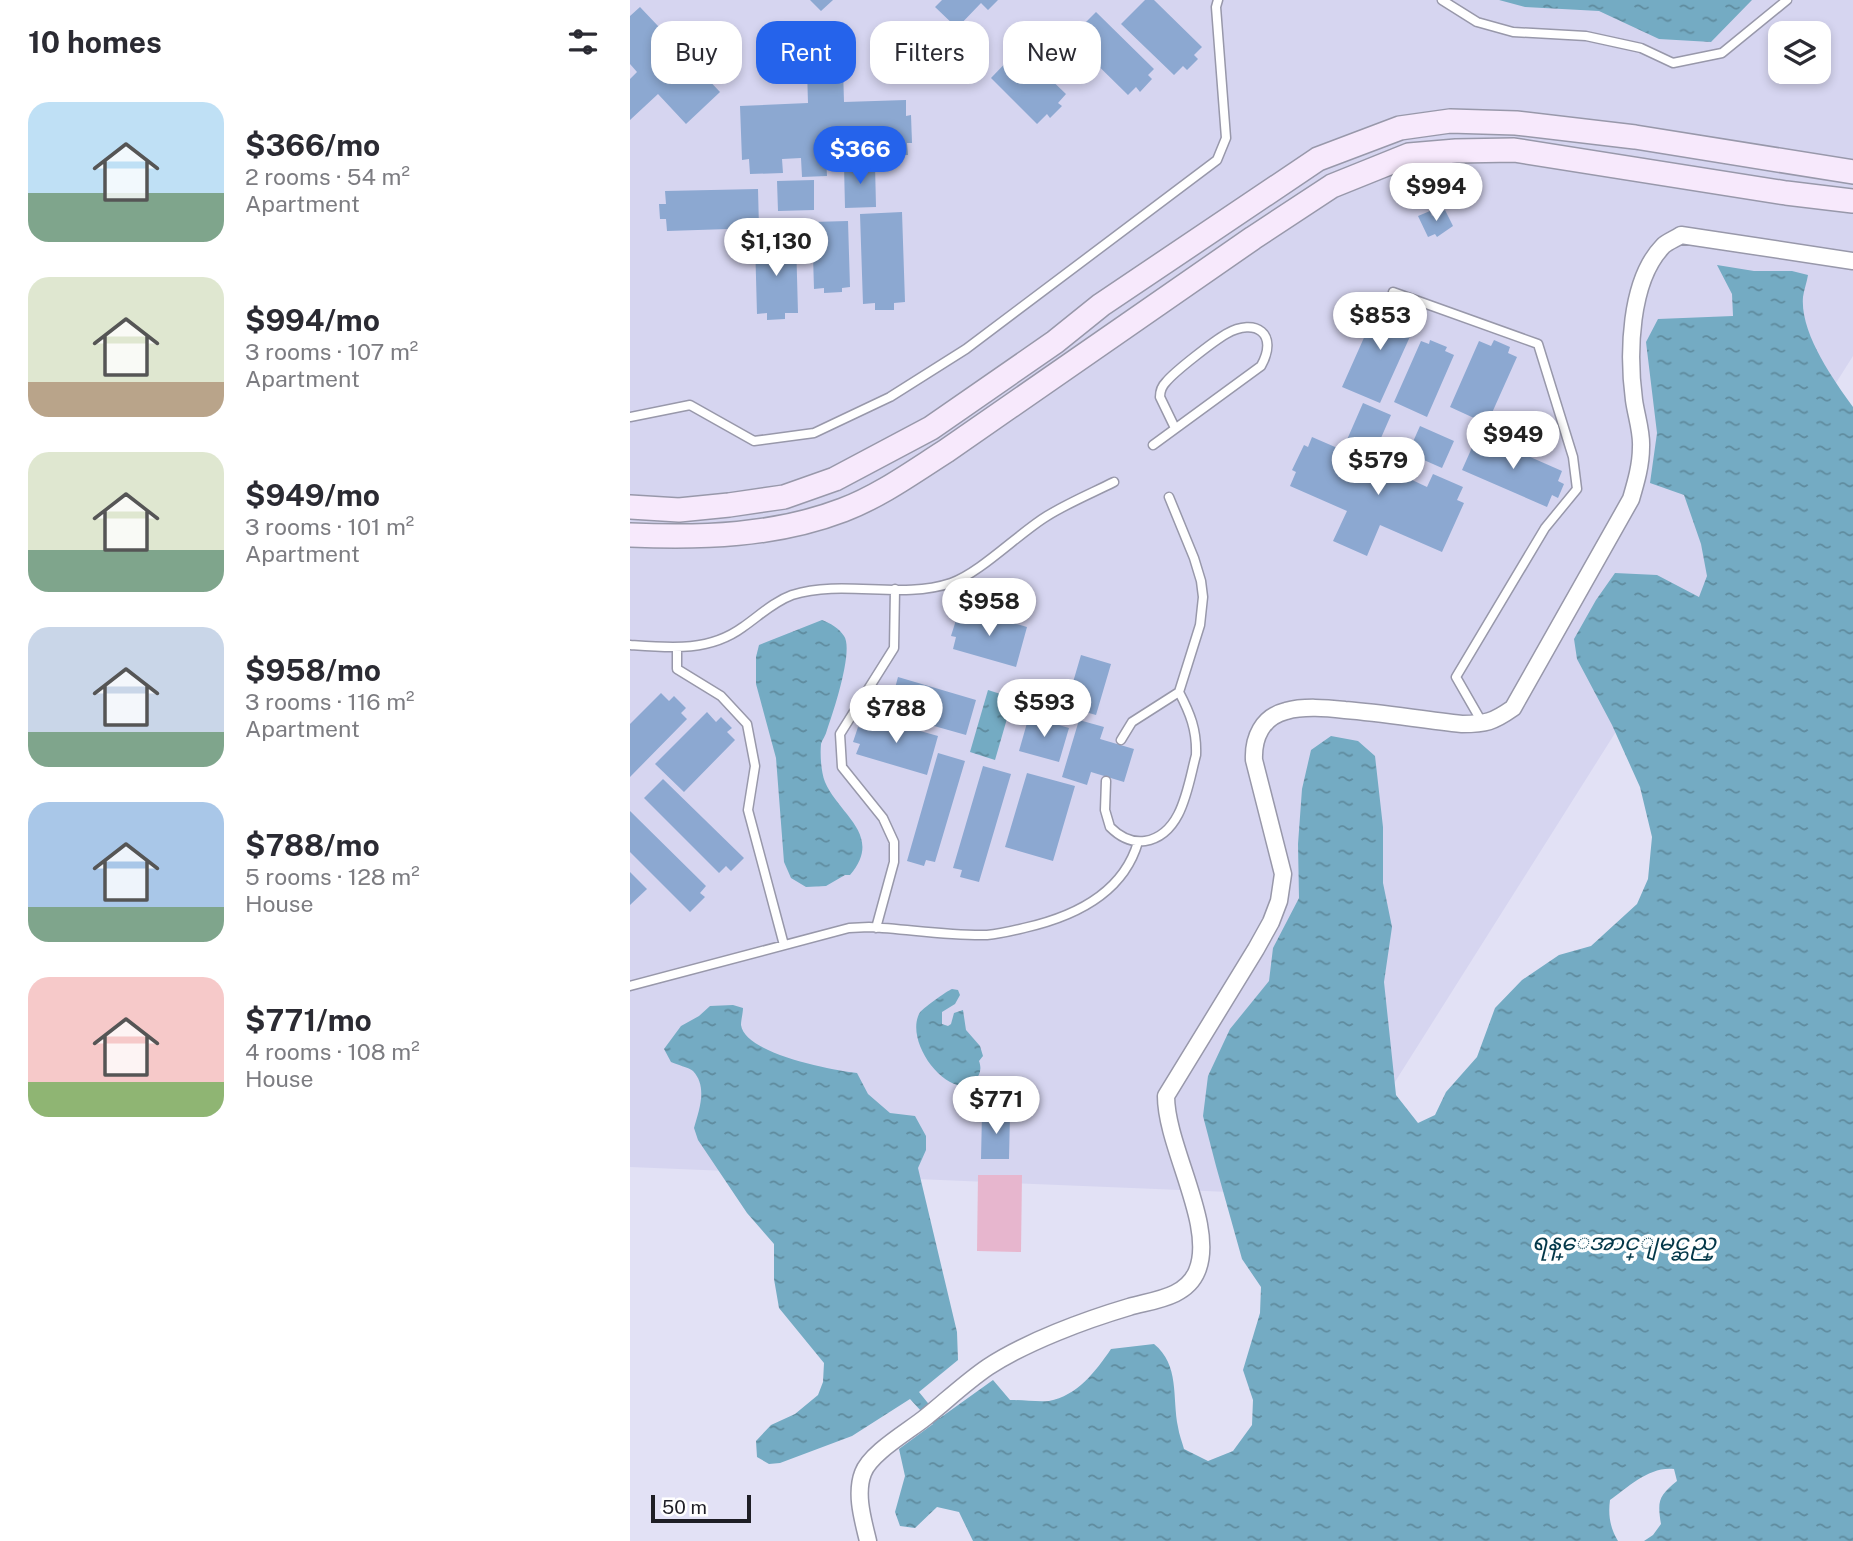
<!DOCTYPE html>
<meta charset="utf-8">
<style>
:root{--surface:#fff;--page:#f7f7f7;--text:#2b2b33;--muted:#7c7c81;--accent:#2563eb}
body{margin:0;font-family:"Public Sans","Noto Sans Myanmar",sans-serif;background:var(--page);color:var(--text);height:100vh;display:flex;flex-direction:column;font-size:26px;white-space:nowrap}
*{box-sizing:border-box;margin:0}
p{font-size:23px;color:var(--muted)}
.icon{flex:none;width:38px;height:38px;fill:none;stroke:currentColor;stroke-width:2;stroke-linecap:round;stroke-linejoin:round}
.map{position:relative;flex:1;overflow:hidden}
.drawer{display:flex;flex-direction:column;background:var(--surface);width:630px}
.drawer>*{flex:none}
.guide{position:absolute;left:21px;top:21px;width:665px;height:63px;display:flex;gap:14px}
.controls{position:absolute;left:1138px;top:21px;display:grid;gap:14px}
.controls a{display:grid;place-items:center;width:63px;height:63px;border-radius:14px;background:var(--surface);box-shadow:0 4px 10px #0003;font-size:35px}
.scale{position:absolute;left:21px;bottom:18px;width:100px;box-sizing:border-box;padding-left:7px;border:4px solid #1e1e25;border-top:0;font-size:19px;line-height:24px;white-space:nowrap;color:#1e1e25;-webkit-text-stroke:5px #fff;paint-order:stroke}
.price{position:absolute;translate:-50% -60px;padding:0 16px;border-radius:24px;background:#fff;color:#222;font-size:23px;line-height:46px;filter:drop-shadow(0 2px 4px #0008)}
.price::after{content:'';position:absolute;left:50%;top:42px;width:21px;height:16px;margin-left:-10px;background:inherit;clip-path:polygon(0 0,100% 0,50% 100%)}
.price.active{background:var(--accent);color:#fff}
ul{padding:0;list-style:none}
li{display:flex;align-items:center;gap:21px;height:175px;padding:0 28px}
li span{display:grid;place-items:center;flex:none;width:196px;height:140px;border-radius:21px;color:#555}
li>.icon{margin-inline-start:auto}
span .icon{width:84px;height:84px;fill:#fffc;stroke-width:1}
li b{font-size:30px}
h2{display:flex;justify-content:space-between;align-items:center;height:84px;padding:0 28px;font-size:30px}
.chip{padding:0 24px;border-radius:21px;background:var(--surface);box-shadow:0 4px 10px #0003;font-size:24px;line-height:63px}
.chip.active{background:var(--accent);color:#fff}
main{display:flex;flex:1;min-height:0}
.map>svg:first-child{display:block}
</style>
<main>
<section class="drawer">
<h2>10 homes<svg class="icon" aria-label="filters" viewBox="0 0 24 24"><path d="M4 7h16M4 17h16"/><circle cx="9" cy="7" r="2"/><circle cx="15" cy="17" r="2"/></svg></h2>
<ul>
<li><span style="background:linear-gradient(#bfe0f5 65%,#7fa58c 0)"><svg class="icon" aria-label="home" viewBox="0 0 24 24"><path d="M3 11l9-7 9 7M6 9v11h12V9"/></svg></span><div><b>$366/mo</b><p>2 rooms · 54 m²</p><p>Apartment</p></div></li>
<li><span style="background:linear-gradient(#dfe7d0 75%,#b9a48a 0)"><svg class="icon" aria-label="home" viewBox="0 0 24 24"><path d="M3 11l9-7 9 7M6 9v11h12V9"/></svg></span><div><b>$994/mo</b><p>3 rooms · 107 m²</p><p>Apartment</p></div></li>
<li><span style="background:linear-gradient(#dfe7d0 70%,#7fa58c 0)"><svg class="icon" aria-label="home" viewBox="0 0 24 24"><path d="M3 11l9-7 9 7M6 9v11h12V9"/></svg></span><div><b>$949/mo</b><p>3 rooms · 101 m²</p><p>Apartment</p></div></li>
<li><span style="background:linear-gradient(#c9d6e8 75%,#7fa58c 0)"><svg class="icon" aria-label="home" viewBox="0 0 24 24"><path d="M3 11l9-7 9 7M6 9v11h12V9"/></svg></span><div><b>$958/mo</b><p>3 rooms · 116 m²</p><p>Apartment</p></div></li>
<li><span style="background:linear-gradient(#a9c7e8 75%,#7fa58c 0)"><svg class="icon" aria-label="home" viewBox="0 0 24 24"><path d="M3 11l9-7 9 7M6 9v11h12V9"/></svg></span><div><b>$788/mo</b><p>5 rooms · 128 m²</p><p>House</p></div></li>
<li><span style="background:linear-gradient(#f6c9c9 75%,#8fb573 0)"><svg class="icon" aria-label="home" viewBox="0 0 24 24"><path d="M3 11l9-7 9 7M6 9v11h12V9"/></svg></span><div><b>$771/mo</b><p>4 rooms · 108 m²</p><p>House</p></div></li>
</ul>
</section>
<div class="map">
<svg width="1223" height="1541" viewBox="0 0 1223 1541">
<defs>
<pattern id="water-ripples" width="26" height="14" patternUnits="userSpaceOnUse" patternTransform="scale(1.75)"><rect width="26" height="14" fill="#74abc3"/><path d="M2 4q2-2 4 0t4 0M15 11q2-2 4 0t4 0" fill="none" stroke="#5f8b9e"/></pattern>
</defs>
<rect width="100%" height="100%" fill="#e2e1f5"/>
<!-- built -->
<path fill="#d6d5f0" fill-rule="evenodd" d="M0,0h1223v356l-530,840 -693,-29zM1150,33h38v39h-38z"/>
<!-- garden -->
<path fill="#e7b6ce" d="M348,1175h44l-1,77 -44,-1z"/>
<!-- water -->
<path fill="url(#water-ripples)" d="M869,0h253l-41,42 -52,-3 -60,-28 -74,-4z
M1087,265l37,6h38l16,4c-1,7 -4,14 -5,22 -3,36 30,82 50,110v1134h-209l9,-6 8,-11c-4,-24 -2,-28 16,-43l-3,-12c-24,-3 -46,18 -64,31 -2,15 0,28 8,41h-645l-14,-29 -22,-5 -22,21 -15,-2 -5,-14 10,-36 -6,-27 34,-25 -23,-25 -58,37 -72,27 -11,1 -12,-7 -1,-16 15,-16 24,-11 23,-19 5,-13 1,-19 -45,-55 -5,-29v-35l-27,-31 -49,-73 -4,-12c5,-18 14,-41 -1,-57 -5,-4 -16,-6 -22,-9l-7,-13 17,-23 18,-10 11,-10 23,-1 10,3c0,5 -2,12 -2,17 4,29 92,45 116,48l11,21 22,19 25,3 11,20v14l-8,18 39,164 1,28 -39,32 21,26 53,-38 17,20c13,0 27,2 39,1 28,-5 47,-30 62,-52l43,-5c26,21 18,54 24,83 1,7 4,15 6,22l24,12 25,-10 19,-26 1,-25 -10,-30 17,-57 1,-26 -19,-28 -26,-93 -13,-50 5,-40 22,-47 39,-48 4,-33 26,-50 -1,-54 4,-55 9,-39 20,-14 27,5 17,15 8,71v56l9,44 -8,55 12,113 22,28 17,-8 11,-23 31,-35 18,-49 27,-28 37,-25 32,-9 46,-42 11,-25 4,-42 -12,-50 -28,-62 -35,-66 -3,-20 22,-39 19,-27 42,2 42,22 8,-21 -6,-32 -17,-49 -34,-12 7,-50 -11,-91 12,-23 75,-3 -1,-22z
M192,620c8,3 17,8 22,16 10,14 -11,77 -17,94 -1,5 -5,10 -6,14 -1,11 0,28 4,38 14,33 59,53 25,93h-5l-19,11 -20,1 -15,-9 -7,-16 -8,-104 -20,-74v-27l3,-12z
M358,690l25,8 -18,62 -25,-8z
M322,989l6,1 2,5 -5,9 -13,8v12l6,2 3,-2 3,-11 9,-3 3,20 14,16 3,10 -4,5c5,13 -4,23 -17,25 -26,-3 -55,-47 -43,-72 2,-5 28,-23 33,-25z"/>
<!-- building -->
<path fill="#8ca8d1" d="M180,0h23l-12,11z
M312,0h56l-10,10 -7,-7 -24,25 -22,-21z
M515,0h9l48,47 -8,8 4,4 -11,11 -4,-4 -9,9 -53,-51z
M10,7l36,38 9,-7 12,13 -8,8 31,33 -34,32 -28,-30 -28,26v-41l7,-7 -7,-8v-48z
M466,12l58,57 -6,6 4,4 -12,13 -4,-5 -8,8 -58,-57z
M389,49l47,45 -8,9 4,3 -12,12 -3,-4 -10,10 -46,-46z
M213,69l1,33 62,-2v16l5,-1 1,28h-5l1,12 -82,2 1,19 -25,1 -1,-19 -19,1 1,14 -33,1 -1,-15 -7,1 -2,-54 68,-3 -1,-33z
M245,164l1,43 -31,1 -1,-43z
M184,180v30l-36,1 -1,-30z
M128,189l1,39 -92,3 -1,-12h-6l-1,-15h7l-1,-13z
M815,210l8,16 -16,11 -2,-3 -7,3 -10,-21 12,-5 2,5z
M272,212l3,90 -11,1v7h-19v-7l-12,1 -3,-90z
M218,221l2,66 -8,1v4l-18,1v-5l-10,1 -2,-67z
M166,240l2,73h-13v6l-18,1v-7l-10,1 -2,-73z
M762,303l17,7 -3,6 11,5 -37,82 -38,-16 37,-83 10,5z
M800,340l17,7 -2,4 9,4 -27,62 -33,-15 27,-61 8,3z
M864,340l16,7 -2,6 9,4 -30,67 -37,-17 29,-66 12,5z
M733,403l28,12 -17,39 -28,-12z
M790,426l34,15 -12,27 -34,-15z
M848,434l84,37 -4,10 6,3 -6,14 -6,-3 -5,12 -85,-37z
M682,437l74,32 8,-17 23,10 -7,17 17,8 6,-13 30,13 -6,13 7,3 -22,49 -62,-27 -13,31 -34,-15 14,-30 -57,-25 6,-14 -4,-2 12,-25 4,2z
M335,609l62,18 -11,40 -63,-18 3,-12 -5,-1 5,-16 5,2z
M451,655l30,9 -15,51 -39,-11 5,-18 9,3z
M268,677l78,23 -10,35 -78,-22 3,-9 -7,-2 5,-16 6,2z
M31,693l8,8 5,-5 12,12 -5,5 6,6 -57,58v-53z
M77,712l9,10 5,-5 11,11 -5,4 8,8 -51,52 -29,-28z
M237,716l71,20 -11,39 -71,-21 4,-10 -7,-2 5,-15 6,2z
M399,716l40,12 -10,34 -40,-11z
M449,720l25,7 -4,12 34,10 -10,33 -33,-10 -4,13 -25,-8z
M308,753l27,8 -30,101 -9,-2 -2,6 -17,-5z
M353,766l28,8 -32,108 -19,-5 2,-7 -9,-2z
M397,773l48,13 -22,75 -48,-14z
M33,779l81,79 -13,13 -5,-5 -7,7 -75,-75z
M0,811l76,75 -6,7 5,4 -15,15 -60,-60z
M0,872l17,17 -17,16z
M352,1114h28l-1,45h-28z"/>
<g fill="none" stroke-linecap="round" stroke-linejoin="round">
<defs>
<path id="service" d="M812,0l35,22 36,10 73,4 55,12 32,15 49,-10 65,-53
M763,292l145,52 35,113 4,32 -32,39 -89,149 27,47
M0,417l60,-12 64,36 60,-8 76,-36 76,-48 251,-189 9,-22 -10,-131 2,-7
M523,445l108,-79c18,-32 -5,-49 -35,-32 -12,7 -51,37 -60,48 -4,4 -6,9 -6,15l15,31
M0,645c40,3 79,7 113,-18 16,-11 30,-25 49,-32 52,-16 108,5 159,-12 29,-10 68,-50 96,-67 21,-13 45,-23 67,-34
M47,647v22l44,27 26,28 8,42 -7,44 36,135
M491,740l11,-18 47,-30 21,-67 3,-28 -2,-16 -7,-23 -25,-61
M476,781l-1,29 5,17c9,9 21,16 35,14 38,-6 43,-57 51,-86 1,-25 -6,-42 -17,-63
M246,928l18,-66v-20l-11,-24 -41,-51 -2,-33 54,-86 1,-59
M0,986l219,-58 20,-1c39,2 79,9 118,8 12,-1 25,-4 37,-7 49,-11 99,-34 114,-86"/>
<path id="minor" d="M238,1541c-5,-21 -13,-47 -5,-68 7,-20 46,-42 63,-56 20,-16 40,-35 62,-50 38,-25 97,-47 141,-60 24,-7 57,-9 68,-36 19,-45 -31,-124 -31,-175l90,-147 15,-27 8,-21 4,-27 -29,-114c-1,-22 8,-43 32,-49 18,-5 40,-3 59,-1 39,3 78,10 117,14 24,0 31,-2 51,-16l118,-209c5,-17 10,-34 10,-52 1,-15 -5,-32 -7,-47 -6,-45 -5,-119 29,-154 4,-4 12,-7 18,-11l172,26"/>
<path id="secondary" d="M0,507l49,3 50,-5 55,-8 51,-18 96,-51 124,-86 46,-37 217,-146 82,-31 50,-7 66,2 119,14 218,35
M0,535c72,3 145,1 213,-25 37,-14 70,-38 103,-59l307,-213 79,-52 77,-31 47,-4 58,-1 272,43 67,8"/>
</defs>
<!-- service casing -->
<use href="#service" stroke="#9898aa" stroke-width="11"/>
<!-- minor casing -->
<use href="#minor" stroke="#9898aa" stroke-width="19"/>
<!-- secondary casing -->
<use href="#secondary" stroke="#9898aa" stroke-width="26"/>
<!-- service -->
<use href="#service" stroke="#fff" stroke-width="8"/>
<!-- minor -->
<use href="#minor" stroke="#fff" stroke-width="16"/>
<!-- secondary -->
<use href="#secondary" stroke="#f7e9fc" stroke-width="23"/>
</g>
<g text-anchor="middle" stroke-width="7" stroke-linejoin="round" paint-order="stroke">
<!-- water labels -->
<g font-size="23" font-style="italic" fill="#043849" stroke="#fff">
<text x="994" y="1250">ရန္ေအာင္ျမင္ဆည္</text>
</g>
</g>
</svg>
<div class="controls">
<a><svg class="icon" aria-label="layers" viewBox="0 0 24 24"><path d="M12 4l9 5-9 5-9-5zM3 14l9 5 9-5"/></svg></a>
</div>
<div class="scale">50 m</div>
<b class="price active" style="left:230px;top:186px">$366</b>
<b class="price" style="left:806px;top:223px">$994</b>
<b class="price" style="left:146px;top:278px">$1,130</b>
<b class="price" style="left:750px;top:352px">$853</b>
<b class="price" style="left:883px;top:471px">$949</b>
<b class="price" style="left:748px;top:497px">$579</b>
<b class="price" style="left:359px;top:638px">$958</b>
<b class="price" style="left:414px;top:739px">$593</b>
<b class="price" style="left:266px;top:745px">$788</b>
<b class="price" style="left:366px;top:1136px">$771</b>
<div class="guide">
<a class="chip">Buy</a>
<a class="chip active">Rent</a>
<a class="chip">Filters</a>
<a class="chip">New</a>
</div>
</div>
</main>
